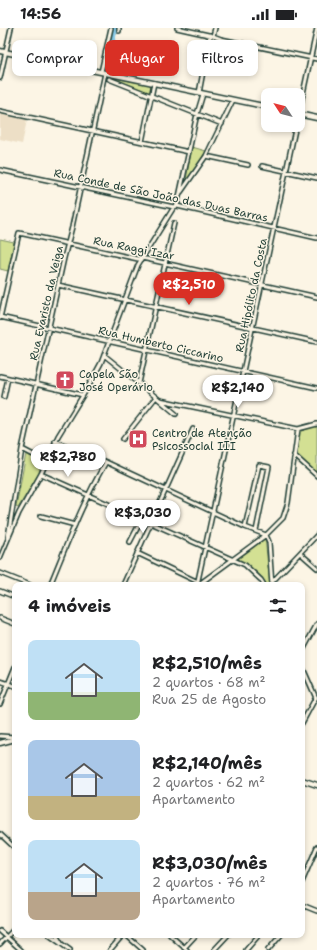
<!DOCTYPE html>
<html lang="pt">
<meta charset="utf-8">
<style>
:root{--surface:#fff;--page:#f6f6f6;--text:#202124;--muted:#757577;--accent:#d93025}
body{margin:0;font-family:"Shantell Sans",sans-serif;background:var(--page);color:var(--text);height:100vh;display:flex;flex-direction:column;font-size:15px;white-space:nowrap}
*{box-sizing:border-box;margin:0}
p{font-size:13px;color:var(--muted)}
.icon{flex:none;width:22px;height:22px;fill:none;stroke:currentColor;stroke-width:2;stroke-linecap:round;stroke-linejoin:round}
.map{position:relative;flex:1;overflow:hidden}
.panel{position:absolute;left:12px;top:554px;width:293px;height:356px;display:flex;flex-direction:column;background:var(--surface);border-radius:8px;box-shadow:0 2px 6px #0003}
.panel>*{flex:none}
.guide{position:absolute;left:12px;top:12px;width:293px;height:36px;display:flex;gap:8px}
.needle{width:26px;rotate:306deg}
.controls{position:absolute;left:261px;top:60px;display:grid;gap:8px}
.controls a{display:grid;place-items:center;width:44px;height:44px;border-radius:8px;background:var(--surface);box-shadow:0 2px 6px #0003;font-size:20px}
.price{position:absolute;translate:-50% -34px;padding:0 9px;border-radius:14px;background:#fff;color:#222;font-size:13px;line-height:26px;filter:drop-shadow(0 1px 2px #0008)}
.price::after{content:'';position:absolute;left:50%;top:24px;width:12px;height:9px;margin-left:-6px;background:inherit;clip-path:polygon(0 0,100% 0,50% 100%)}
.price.active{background:var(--accent);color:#fff}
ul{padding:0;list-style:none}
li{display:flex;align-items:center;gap:12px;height:100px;padding:0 16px}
li span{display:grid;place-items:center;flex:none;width:112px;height:80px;border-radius:8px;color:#555}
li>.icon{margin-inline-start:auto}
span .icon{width:48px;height:48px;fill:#fffc;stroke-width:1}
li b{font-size:17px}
h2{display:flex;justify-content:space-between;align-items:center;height:48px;padding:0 16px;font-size:17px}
.chip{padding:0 14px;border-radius:8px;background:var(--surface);box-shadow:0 2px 6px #0003;font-size:14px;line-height:36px}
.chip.active{background:var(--accent);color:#fff}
.status{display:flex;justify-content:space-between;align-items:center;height:28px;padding:0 20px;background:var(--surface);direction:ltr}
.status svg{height:11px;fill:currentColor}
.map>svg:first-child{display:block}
</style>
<div class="status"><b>14:56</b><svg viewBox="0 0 49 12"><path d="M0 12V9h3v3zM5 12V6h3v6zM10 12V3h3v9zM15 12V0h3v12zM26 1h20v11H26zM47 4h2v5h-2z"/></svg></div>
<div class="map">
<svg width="317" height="922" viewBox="0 0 317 922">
<rect width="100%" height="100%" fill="#fcf5e5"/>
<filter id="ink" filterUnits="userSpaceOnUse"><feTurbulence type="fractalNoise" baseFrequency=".025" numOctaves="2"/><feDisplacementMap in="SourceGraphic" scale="8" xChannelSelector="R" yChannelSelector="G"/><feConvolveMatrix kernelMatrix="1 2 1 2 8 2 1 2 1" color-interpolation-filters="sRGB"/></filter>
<g filter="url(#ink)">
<!-- built -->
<path fill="#eddfc6" d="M0,86l27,6 -5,24 -22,-5z"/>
<!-- green -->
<path fill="#d3e093" stroke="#798e64" d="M110,49l41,8 -1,8z
M192,119l14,4 -21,34z
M0,211l14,3 -6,29 -8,-2z
M317,398v48l-21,-19 3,-24z
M26,426l15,7 1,3 -3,9 -21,35 -2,-1z
M265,510l5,47h-3c-8,-13 -17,-20 -31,-26z"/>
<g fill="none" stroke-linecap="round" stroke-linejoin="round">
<!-- river -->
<path stroke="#88cbe9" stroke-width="5.5" d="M106,40l9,-40"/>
<defs>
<path id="minor" d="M177,0l36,8 8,3 96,20
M119,3v-3
M213,8l2,-8
M101,44l10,-44
M0,50l11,-50
M109,51l113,45
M199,65l11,-58
M0,83l189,41
M298,89l19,-89
M142,114l12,-59
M206,128l42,9
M262,138l55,12
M0,142l174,37 3,-1 140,32
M181,164l25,-36 27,-56
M177,178l20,-92 6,-20
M58,257l259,57
M0,289l317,71
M0,290l19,-85 119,26 4,-1 175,39
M104,327l52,42 20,17
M0,348l83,19
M139,355l35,-160
M4,369l4,-19
M160,372l138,29 19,-5
M123,411l33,-42
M55,413l51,21 139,65 21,8 3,7 3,43
M22,421l25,13
M294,427l23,21
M41,446l204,91 16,15 3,5
M41,488l34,9
M245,499l14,-62 10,2 -13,64
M8,509l14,-88 42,-191 8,-31 33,-154
M130,514l12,-23
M137,525l61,29
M300,525l17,15
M0,530l19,-45 22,-39 17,-38 30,-49 13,-24 37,-98 36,-58
M0,545l30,12
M273,553l44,-46
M50,557c17,-41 33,-84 56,-123
M123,557l70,-156
M197,557l99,-460
M198,557l68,-50 17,-17 5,-15 10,-74
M0,563l15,6
M0,590l15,6
M302,624l15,-28
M302,638l14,32
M0,653l15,5
M0,676l15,-37
M302,695l14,-26
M0,708l15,1
M0,806l15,14
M302,854l15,-35
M302,877l15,6
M0,903l21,19
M49,907l21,15
M56,907l5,8
M126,907l17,15
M170,907l17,15
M0,916l15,-16
M184,920l12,-13
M110,922l13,-15
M214,922l14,-15
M246,922l13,-15
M268,922l13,-15"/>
<path id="major" d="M0,23l268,56
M298,86l19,4
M0,715l15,-4
M302,752l15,5"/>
</defs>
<!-- minor casing -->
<use href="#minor" stroke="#1f3d34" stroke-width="6"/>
<!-- major casing -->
<use href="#major" stroke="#1f3d34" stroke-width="7"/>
<!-- minor -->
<use href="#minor" stroke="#fcf5e5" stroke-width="3"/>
<!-- major -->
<use href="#major" stroke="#fcf5e5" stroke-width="4"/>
</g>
</g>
<!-- icons -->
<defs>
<symbol id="church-square" viewBox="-11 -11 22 22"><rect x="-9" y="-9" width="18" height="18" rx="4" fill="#d1495b" stroke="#fcf5e5"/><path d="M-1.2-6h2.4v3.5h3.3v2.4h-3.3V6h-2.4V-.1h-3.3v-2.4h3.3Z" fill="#fff"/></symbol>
<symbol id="hospital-square" viewBox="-11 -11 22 22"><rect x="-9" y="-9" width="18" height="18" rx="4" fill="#d1495b" stroke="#fcf5e5"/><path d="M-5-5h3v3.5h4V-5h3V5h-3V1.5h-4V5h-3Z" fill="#fff"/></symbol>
</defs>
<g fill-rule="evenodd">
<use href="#church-square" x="54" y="341" width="22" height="22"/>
<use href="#hospital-square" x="127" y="400" width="22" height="22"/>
</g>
<g text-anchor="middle" stroke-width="3" stroke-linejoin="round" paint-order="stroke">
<!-- street labels -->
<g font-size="11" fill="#1f3d34" stroke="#fcf5e5">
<text transform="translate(161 167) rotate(12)" y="4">Rua Conde de São João das Duas Barras</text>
<text transform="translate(134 220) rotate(11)" y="4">Rua Raggi Izar</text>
<text transform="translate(251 267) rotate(-78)" y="4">Rua Hipólito da Costa</text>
<text transform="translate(46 275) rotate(-77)" y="4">Rua Evaristo da Veiga</text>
<text transform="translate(161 316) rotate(13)" y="4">Rua Humberto Ciccarino</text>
</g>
<!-- poi labels -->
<g font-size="11" fill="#1f3d34" stroke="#fcf5e5" text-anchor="start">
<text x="79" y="350">Capela São<tspan x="79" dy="13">José Operário</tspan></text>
<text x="152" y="409">Centro de Atenção<tspan x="152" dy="13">Psicossocial III</tspan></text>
</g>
</g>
</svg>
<div class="controls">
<a><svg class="needle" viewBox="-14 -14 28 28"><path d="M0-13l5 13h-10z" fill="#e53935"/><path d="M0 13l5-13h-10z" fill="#757577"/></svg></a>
</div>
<b class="price active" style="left:189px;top:278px">R$2,510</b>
<b class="price" style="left:238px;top:381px">R$2,140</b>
<b class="price" style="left:68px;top:450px">R$2,780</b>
<b class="price" style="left:143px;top:506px">R$3,030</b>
<div class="guide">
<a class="chip">Comprar</a>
<a class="chip active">Alugar</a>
<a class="chip">Filtros</a>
</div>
<section class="panel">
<h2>4 imóveis<svg class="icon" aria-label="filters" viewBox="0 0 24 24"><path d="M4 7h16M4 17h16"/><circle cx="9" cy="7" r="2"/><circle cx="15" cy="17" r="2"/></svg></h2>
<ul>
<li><span style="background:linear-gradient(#bfe0f5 65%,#8fb573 0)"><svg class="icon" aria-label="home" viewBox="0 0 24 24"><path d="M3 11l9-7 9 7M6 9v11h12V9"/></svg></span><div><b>R$2,510/mês</b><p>2 quartos · 68 m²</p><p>Rua 25 de Agosto</p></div></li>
<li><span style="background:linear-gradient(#a9c7e8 70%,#c2b280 0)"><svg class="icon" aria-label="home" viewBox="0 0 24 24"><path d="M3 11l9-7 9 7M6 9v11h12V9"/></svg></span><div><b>R$2,140/mês</b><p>2 quartos · 62 m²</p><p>Apartamento</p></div></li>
<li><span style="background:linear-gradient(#bfe0f5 65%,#b9a48a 0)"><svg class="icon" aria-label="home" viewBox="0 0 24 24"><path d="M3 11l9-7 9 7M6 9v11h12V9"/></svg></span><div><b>R$3,030/mês</b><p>2 quartos · 76 m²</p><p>Apartamento</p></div></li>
</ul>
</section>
</div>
